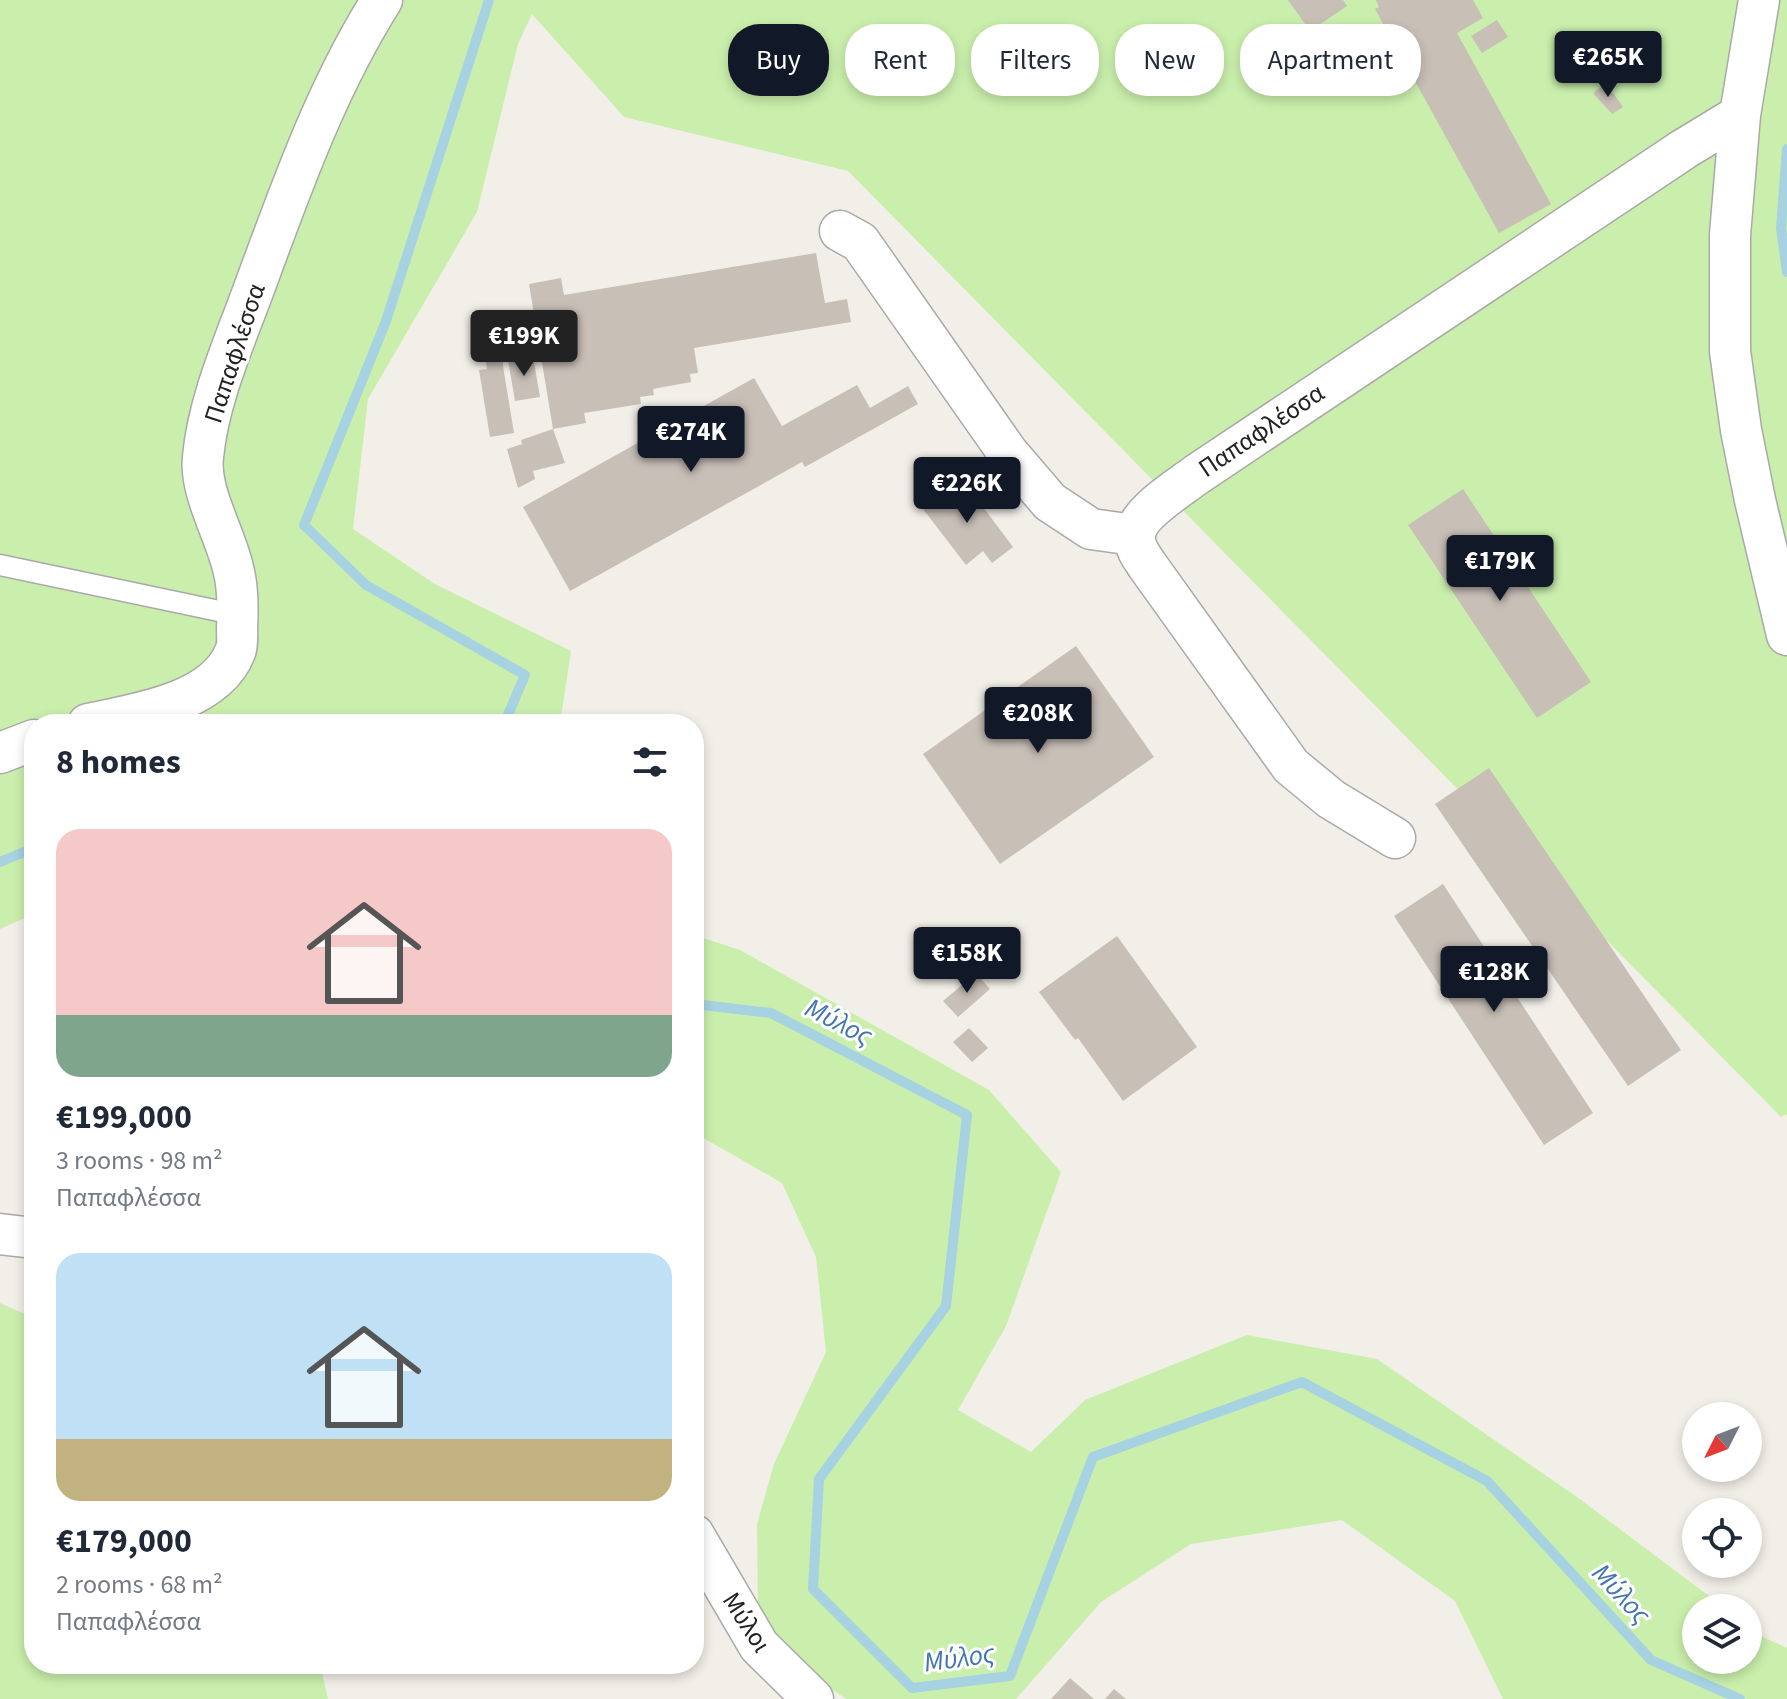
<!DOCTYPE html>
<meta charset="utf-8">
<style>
:root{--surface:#fff;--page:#f6f6f7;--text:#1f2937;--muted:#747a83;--accent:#111827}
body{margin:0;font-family:"Source Sans 3",sans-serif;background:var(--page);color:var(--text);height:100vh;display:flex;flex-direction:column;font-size:30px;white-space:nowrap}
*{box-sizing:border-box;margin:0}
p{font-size:26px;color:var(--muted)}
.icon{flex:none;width:44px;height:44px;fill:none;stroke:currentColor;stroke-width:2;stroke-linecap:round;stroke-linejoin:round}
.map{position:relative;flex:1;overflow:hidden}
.side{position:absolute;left:24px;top:714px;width:680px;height:960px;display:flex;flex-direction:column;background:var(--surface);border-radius:32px;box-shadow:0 4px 12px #0003}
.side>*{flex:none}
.hud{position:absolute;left:728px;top:24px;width:760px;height:72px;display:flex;gap:16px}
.needle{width:52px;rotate:228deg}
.controls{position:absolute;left:1682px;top:1402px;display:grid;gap:16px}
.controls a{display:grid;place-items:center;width:80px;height:80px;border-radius:50%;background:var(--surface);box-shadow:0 4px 12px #0003;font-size:40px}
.price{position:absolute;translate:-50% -68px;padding:0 18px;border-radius:8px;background:var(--accent);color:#fff;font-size:26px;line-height:52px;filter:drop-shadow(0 2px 4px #0008)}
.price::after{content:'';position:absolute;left:50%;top:48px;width:24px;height:18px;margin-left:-12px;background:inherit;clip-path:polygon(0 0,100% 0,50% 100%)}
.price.active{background:#222;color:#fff}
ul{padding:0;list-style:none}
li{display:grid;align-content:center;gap:16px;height:424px;padding:0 32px}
li span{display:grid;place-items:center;height:248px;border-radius:24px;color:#555}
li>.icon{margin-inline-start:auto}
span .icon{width:144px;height:144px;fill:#fffc;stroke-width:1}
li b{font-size:34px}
h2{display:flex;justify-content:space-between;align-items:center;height:96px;padding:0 32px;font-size:34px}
.tag{padding:0 28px;border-radius:32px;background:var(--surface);box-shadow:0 4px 12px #0003;font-size:28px;line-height:72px}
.tag.active{background:var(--accent);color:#fff}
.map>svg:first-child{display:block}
</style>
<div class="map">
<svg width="1787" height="1699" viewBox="0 0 1787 1699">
<rect width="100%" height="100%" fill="#f2efe8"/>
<!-- grass -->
<path fill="#caefac" d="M0,0h1787v1114l-6,3 -933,-946 -224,-54 -92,-103 -14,30 -41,168 -109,187 -15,130 82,55 136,67 -11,73h-526v190l-34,15z
M694,935l46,15 249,140 72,82 -55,154 -48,84 73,42 54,-52 162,-65 130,24 200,138 148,111h-29v52h52v-34l17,12 22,10v51h-284l-48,-98 -113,-81 -151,24 -90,58 -85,97h-170l-22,-15 -66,-58 -1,-102 17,-60 52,-112 -10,-95 -34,-74 -82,-47h-6z
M0,1303l34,15v346h286l8,35h-328z"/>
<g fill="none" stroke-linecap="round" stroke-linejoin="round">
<!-- stream -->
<path stroke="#a6d2e2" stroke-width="10" d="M489,0l-103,321 -82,204 62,60 159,90 -21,49
M1787,149l-6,79 6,44
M0,862l34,-14
M694,1004l77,9 196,102 -21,191 -127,173 -6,110 99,99 98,-12 83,-219 209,-75 185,99 164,179 89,39"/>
</g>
<!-- building -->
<path fill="#c8bfb7" d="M1288,0h55l4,6 -37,25z
M1376,0h97l10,18 -26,15 94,171 -52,29 -124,-224 4,-2z
M1497,20l11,17 -26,16 -11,-17z
M1271,27l13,16 -24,18 -12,-16z
M1606,83l17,24 -11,7 -19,-21z
M816,253l9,50 22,-4 4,23 -157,26 4,25 -8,1 1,8 -38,7 1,6 -14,2 1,7 -57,9 2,10 -33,6 -24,-145 32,-6 3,17z
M484,346h19v20l11,67 -24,4 -11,-67 8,-1z
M533,356l7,41 -25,4 -7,-41z
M754,378l28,48 75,-41 13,23 38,-22 10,18 -113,63 -3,-5 -232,129 -47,-84z
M553,429l12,34 -32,8 2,8 -17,9 -11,-39 15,-5 -1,-4z
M962,479l51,68 -21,16 -9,-12 -17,14 -43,-56z
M1463,489l128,193 -54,36 -129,-193z
M1076,646l78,111 -154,107 -77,-110z
M1489,768l192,282 -53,36 -193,-282z
M1443,884l150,229 -49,32 -150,-229z
M1117,936l80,111 -74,54 -45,-63 -3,2 -36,-48z
M976,973l14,16 -32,28 -15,-16z
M969,1028l19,20 -16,14 -19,-20z
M1070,1678l24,21h-43z
M1114,1689l12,10h-21z"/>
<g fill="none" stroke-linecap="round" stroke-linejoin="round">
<defs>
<path id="service" d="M0,565l238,50"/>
<path id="minor" d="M1740,115l-10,120v116l11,79 14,70 32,135
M840,231l20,11 148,211 42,49 41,27 43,6
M88,724c47,-10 127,-21 147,-72 3,-6 2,-17 2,-24 1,-19 1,-42 -4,-60 -8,-34 -34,-77 -30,-111 5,-55 30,-112 49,-163 37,-100 73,-204 130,-294
M0,753l34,-13
M1395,838l-64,-39 -40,-33 -144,-201c-6,-9 -13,-18 -12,-29 1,-22 44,-48 61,-61l488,-326 56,-34 19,-115
M0,1234l34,4
M694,1535l65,111 54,53"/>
</defs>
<!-- service casing -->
<use href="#service" stroke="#a9a9a9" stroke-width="23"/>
<!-- minor casing -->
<use href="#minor" stroke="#a9a9a9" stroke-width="43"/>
<!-- service -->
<use href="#service" stroke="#fff" stroke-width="20"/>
<!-- minor -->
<use href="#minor" stroke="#fff" stroke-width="40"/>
</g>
<g text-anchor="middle" stroke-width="6" stroke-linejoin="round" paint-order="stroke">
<!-- street labels -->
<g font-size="26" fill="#222" stroke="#fff">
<text transform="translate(234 353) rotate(-72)" y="9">Παπαφλέσσα</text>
<text transform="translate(1261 430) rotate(-34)" y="9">Παπαφλέσσα</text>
<text transform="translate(747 1622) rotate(57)" y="9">Μύλοι</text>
</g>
<!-- water labels -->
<g font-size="28" font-style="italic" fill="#4375b1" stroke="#fff">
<text transform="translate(839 1021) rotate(27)" y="10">Μύλος</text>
<text transform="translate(1622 1593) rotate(47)" y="10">Μύλος</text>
<text transform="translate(959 1657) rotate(-8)" y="10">Μύλος</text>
</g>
</g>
</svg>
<div class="controls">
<a><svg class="needle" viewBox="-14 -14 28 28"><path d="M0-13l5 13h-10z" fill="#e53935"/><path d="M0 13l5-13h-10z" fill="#747a83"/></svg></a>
<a><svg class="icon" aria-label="locate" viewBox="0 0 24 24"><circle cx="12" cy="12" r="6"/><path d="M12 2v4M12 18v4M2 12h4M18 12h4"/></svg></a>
<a><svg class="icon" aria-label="layers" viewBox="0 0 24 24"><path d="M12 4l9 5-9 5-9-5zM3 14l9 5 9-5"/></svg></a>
</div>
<b class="price" style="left:1608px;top:99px">€265K</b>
<b class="price active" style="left:524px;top:378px">€199K</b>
<b class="price" style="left:691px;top:474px">€274K</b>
<b class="price" style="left:967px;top:525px">€226K</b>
<b class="price" style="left:1500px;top:603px">€179K</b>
<b class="price" style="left:1038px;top:755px">€208K</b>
<b class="price" style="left:967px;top:995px">€158K</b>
<b class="price" style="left:1494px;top:1014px">€128K</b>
<div class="hud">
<a class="tag active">Buy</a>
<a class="tag">Rent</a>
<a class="tag">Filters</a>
<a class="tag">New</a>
<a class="tag">Apartment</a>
</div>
<section class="side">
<h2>8 homes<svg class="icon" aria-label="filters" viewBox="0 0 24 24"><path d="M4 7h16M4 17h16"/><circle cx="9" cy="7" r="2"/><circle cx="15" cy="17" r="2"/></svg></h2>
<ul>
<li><span style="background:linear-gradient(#f6c9c9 75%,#7fa58c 0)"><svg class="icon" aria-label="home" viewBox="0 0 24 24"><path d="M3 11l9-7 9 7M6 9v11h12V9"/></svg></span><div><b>€199,000</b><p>3 rooms · 98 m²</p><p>Παπαφλέσσα</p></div></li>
<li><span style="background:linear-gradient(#bfe0f5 75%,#c2b280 0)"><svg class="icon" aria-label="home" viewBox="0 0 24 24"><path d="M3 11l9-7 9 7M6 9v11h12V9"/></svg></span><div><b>€179,000</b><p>2 rooms · 68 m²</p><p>Παπαφλέσσα</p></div></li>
</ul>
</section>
</div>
